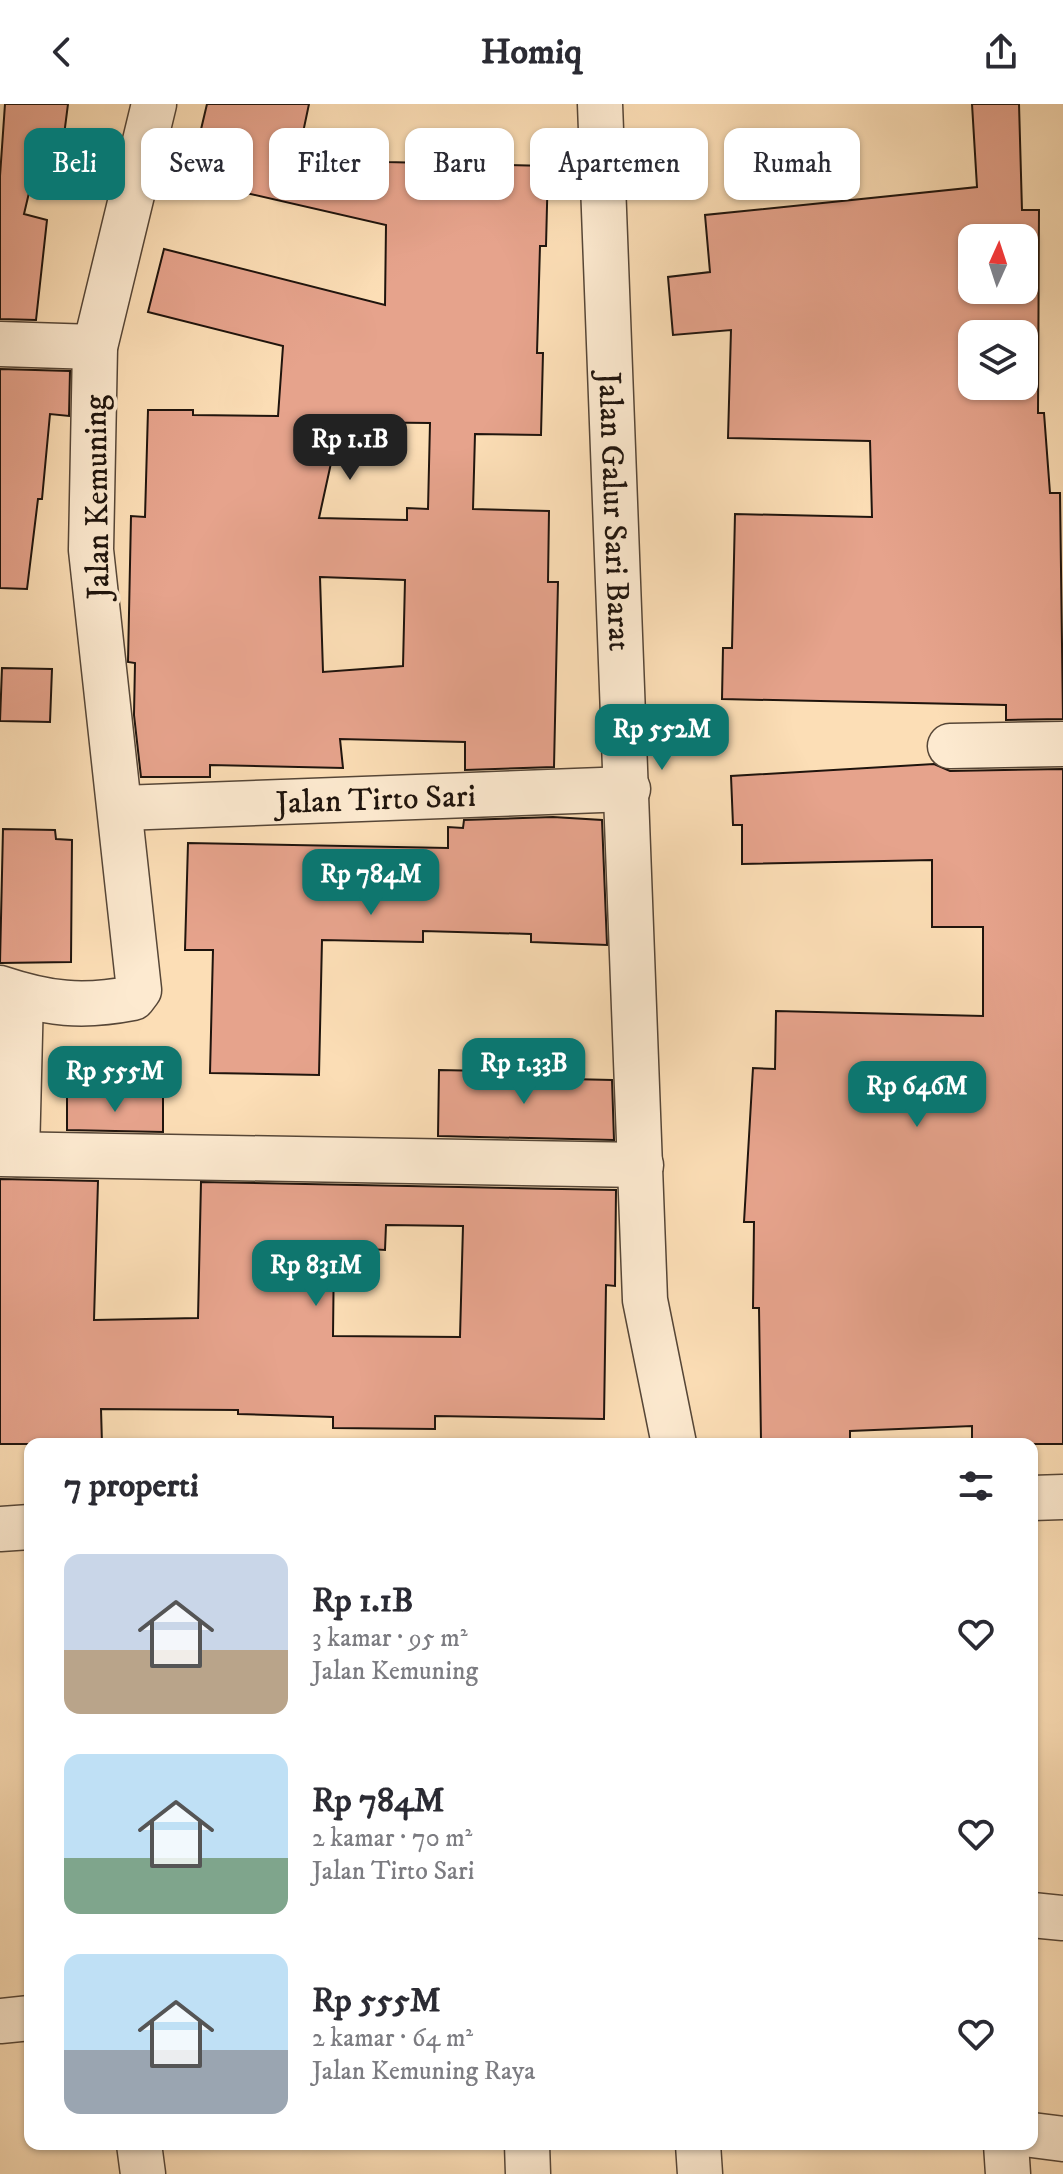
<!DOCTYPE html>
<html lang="id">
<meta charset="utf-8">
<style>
:root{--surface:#fff;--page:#f2f2f3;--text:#2b2b33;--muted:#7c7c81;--accent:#0f766e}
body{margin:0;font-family:"IM FELL DW Pica",serif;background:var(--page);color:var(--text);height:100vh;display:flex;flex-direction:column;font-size:30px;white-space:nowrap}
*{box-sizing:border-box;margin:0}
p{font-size:26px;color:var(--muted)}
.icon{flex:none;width:44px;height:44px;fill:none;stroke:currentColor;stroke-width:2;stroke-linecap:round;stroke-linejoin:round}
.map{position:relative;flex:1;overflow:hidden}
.side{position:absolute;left:24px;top:1334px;width:1014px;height:712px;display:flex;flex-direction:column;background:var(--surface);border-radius:16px;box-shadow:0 2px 6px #0004}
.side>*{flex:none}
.guide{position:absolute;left:24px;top:24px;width:1016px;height:72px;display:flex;gap:16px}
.needle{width:52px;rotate:3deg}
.tools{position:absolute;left:958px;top:120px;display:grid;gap:16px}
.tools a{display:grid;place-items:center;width:80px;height:80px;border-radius:16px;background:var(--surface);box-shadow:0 2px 6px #0004;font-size:40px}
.price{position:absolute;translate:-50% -68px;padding:0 18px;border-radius:16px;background:var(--accent);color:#fff;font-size:26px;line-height:52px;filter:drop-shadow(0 2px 4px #0008)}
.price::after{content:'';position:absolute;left:50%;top:48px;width:24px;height:18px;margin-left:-12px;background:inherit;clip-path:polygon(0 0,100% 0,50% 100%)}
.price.active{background:#222;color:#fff}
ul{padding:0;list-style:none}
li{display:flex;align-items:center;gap:24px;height:200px;padding:0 40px}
li span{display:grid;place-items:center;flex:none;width:224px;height:160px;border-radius:16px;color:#555}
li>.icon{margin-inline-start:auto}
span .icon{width:96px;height:96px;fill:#fffc;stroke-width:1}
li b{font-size:34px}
h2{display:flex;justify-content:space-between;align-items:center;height:96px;padding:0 40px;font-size:34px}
.pill{padding:0 28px;border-radius:16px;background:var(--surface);box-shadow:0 2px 6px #0004;font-size:28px;line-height:72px}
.pill.active{background:var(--accent);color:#fff}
header{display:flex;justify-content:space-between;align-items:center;height:104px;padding:0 40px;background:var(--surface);font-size:36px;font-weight:700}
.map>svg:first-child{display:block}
</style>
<header><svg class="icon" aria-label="back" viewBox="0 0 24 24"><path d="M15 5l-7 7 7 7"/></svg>Homiq<svg class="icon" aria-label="share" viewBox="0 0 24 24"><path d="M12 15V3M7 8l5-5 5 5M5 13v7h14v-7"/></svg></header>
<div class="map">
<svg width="1063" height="2070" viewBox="0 0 1063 2070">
<rect width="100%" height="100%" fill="#fcdeb6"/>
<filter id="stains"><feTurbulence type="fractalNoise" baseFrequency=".0025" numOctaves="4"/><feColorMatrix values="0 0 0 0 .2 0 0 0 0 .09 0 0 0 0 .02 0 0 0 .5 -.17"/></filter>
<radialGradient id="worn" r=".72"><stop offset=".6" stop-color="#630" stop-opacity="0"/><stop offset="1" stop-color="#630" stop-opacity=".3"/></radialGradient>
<!-- building -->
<path fill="#e6a38c" stroke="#1f140d" stroke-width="2" fill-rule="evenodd" d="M5,0h63l-6,47 -22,-5 -16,68 23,6 -11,100 -36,-1v-143z
M207,0h102l-8,38 85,20 162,4 -2,80h-6l-3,107h6l-2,82 -66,-1 -2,75 76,2 -1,71h10l-4,185 -89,3v-28l-125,-3 3,29 -133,-3v12h-69l-7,-62 1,-52 -7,-1 3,-146 14,1 3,-107h45v5l85,1 5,-70 -135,-34 16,-63 221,56 1,-80 -197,-45zM340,318l90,1 -2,86 -21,-1v12l-88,-2zM320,473l85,3 -2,86 -80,6z
M972,0h47l3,106h17l-1,203h6l6,80h10l3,226 -57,1v-15l-284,-6 1,-51h9l3,-134 137,3 -2,-76 -142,-3 3,-108 -58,5 -5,-58 42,-5 -5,-57 272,-28zM972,134h52v52h-52zM972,230h52v52h-52z
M0,265l70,2 -1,45 -19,-2 -8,85h-4l-11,90 -27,-1z
M2,564l50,1 -2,53 -50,-1z
M934,660l16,7 113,-2v675h-91v-18l-122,5v8l-89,1 -2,-132h-6l1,-86h-10l9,-154 22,1 1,-58 207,5v-89h-51v-67l-190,4v-39h-9l-2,-49z
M553,713l49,3 5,125 -76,-3v-8l-108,-3v11l-101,-2 -3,135 -109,-2 3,-123h-28l3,-107 260,5v-21l15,1 1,-8z
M3,725l52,1 1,9 16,1 -1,122 -71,1z
M439,966l89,2v6l84,2 2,60 -176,-4z
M67,992l96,1v35l-96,-2z
M0,1075l98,2 -4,139 104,-2 3,-136 415,8 -1,96 -9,-1 -2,134 -169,-3v13l-102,-1v-11l-95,-3v-4l-137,-1 1,35h-102zM386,1121l77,1 -3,111 -127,-1 1,-89 51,3z"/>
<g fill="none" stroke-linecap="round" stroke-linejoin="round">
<defs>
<g id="minor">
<path id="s1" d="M600,0l45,1196 29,144"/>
<path d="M0,240l95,3"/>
<path d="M950,642l113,-2"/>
<path id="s2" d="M122,704l506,-19"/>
<path d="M0,884c48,16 82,20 133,10l6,-8 -48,-440 4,-203 59,-243"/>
<path d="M0,1050l641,11"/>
<path d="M17,1050l4,-159"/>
<path d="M1032,1394l31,-1"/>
<path d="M0,1425l30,-2"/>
<path d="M1032,1811l31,3"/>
<path d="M0,1917l30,-3"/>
<path d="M1032,2031l31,4"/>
<path d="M139,2040l4,30"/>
<path d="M527,2040l1,30"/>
<path d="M698,2040l2,30"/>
<path d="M1006,2040l2,30"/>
</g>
</defs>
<!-- minor casing -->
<use href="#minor" stroke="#564637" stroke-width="47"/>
<!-- minor -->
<use href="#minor" stroke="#fdead0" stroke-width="44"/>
</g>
<g text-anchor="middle" stroke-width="8" stroke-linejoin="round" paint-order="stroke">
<!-- street labels -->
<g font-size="32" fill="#1f140d" stroke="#fdead0">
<text transform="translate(96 393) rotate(-91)" y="11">Jalan Kemuning</text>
<text dy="11" stroke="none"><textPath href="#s1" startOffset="408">Jalan Galur Sari Barat</textPath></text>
<text dy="11" stroke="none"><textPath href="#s2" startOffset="254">Jalan Tirto Sari</textPath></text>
</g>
</g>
<rect width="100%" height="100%" filter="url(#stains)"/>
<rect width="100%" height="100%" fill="url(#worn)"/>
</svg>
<div class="tools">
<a><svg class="needle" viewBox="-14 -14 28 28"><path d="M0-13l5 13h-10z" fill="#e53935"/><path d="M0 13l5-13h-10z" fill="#7c7c81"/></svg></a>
<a><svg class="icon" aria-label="layers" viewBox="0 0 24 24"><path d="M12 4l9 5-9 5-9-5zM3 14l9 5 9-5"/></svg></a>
</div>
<b class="price active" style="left:350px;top:378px">Rp 1.1B</b>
<b class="price" style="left:662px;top:668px">Rp 552M</b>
<b class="price" style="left:371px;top:813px">Rp 784M</b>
<b class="price" style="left:524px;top:1002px">Rp 1.33B</b>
<b class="price" style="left:115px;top:1010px">Rp 555M</b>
<b class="price" style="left:917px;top:1025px">Rp 646M</b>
<b class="price" style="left:316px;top:1204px">Rp 831M</b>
<div class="guide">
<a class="pill active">Beli</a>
<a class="pill">Sewa</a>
<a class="pill">Filter</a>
<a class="pill">Baru</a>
<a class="pill">Apartemen</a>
<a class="pill">Rumah</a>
</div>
<section class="side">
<h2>7 properti<svg class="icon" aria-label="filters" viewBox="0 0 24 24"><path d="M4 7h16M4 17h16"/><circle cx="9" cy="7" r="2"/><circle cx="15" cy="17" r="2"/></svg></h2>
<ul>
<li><span style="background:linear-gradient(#c9d6e8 60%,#b9a48a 0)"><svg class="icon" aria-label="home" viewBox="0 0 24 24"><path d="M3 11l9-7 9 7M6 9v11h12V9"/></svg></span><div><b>Rp 1.1B</b><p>3 kamar · 95 m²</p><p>Jalan Kemuning</p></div><svg class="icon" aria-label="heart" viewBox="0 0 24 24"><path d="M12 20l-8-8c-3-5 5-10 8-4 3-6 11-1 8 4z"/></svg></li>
<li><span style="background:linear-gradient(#bfe0f5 65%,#7fa58c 0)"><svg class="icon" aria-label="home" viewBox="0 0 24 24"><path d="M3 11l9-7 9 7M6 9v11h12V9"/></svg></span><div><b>Rp 784M</b><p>2 kamar · 70 m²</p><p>Jalan Tirto Sari</p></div><svg class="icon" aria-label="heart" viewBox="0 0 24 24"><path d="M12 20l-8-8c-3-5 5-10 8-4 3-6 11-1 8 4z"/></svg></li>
<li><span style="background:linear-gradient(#bfe0f5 60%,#9aa5b1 0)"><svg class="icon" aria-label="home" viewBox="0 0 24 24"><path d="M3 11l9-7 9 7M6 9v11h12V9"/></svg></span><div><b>Rp 555M</b><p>2 kamar · 64 m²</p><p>Jalan Kemuning Raya</p></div><svg class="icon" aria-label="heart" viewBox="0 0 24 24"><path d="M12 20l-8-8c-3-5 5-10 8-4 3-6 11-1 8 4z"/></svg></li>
</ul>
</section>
</div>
